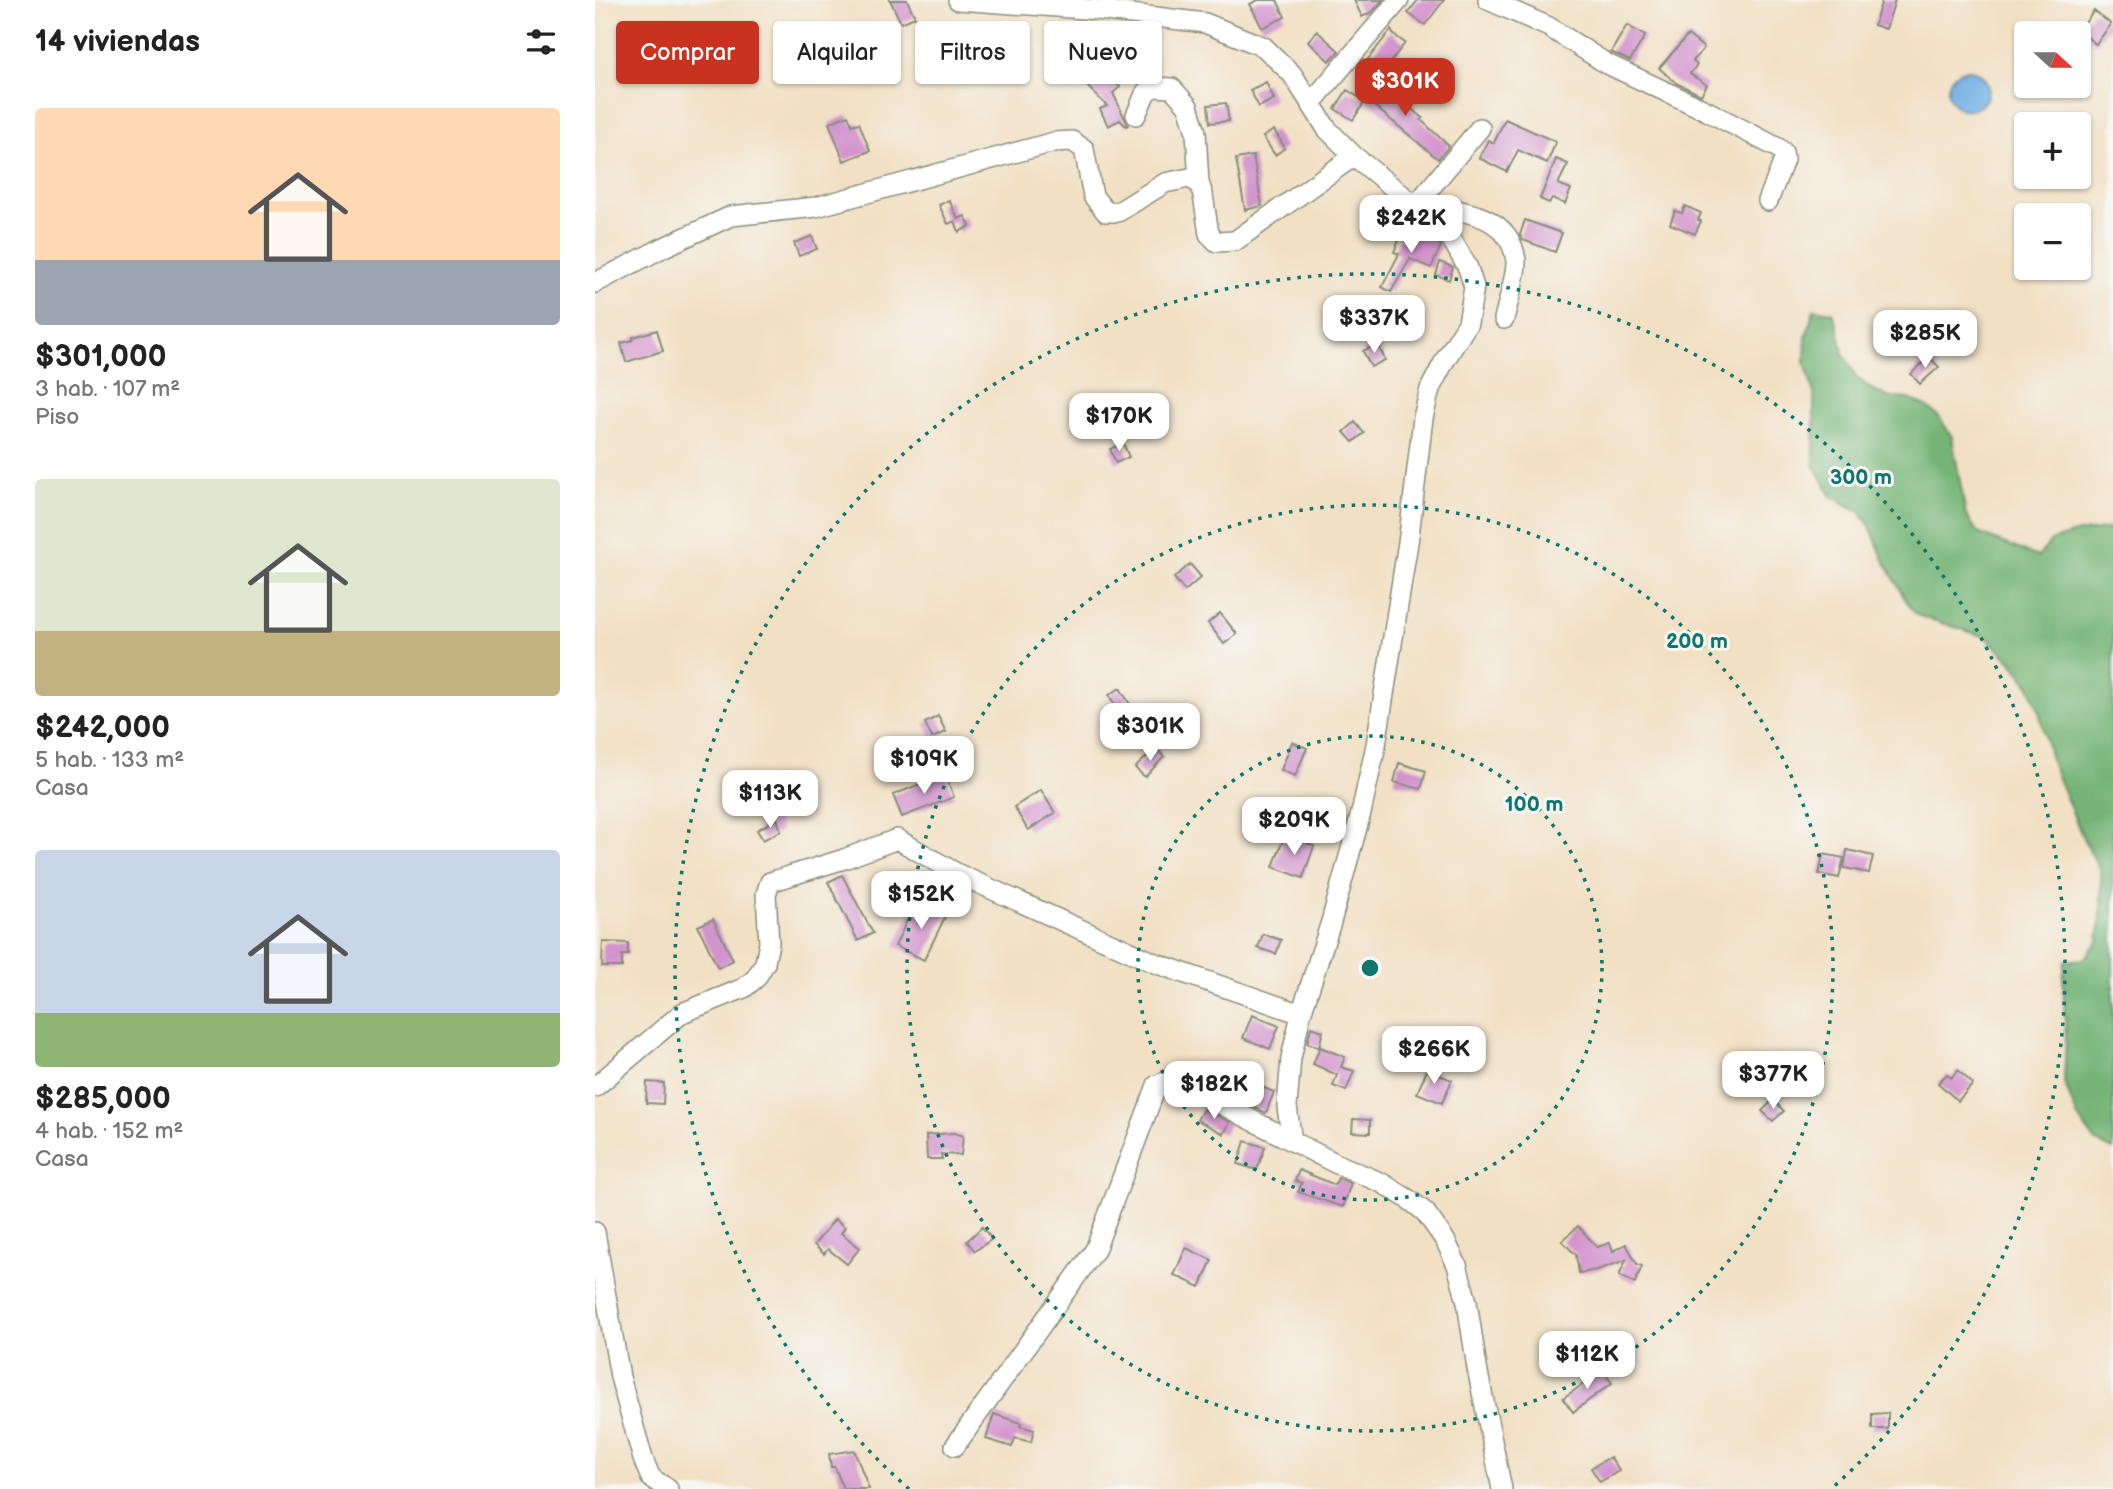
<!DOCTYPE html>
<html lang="es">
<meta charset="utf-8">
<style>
:root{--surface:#fff;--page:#f2f2f2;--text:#222;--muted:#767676;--accent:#c8321e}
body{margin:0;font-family:"Balsamiq Sans",sans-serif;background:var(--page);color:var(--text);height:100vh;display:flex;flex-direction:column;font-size:26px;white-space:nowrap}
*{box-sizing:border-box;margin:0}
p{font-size:23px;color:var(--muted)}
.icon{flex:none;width:38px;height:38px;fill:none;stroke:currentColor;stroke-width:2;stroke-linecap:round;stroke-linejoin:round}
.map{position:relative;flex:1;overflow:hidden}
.drawer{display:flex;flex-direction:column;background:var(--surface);width:595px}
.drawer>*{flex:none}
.top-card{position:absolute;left:21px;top:21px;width:665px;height:63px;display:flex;gap:14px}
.needle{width:46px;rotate:111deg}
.controls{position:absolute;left:1419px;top:21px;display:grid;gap:14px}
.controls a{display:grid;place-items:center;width:77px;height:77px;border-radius:7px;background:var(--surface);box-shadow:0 2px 5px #0004;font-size:35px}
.price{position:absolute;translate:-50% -60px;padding:0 16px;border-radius:14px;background:#fff;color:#222;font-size:23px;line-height:46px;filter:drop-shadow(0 2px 4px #0008)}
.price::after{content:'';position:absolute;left:50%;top:42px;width:21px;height:16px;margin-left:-10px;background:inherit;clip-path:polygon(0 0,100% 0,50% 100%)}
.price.on{background:var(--accent);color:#fff}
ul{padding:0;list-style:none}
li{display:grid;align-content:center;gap:14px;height:371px;padding:0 35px}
li span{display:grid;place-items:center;height:217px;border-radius:7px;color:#555}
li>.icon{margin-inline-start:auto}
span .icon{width:126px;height:126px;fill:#fffc;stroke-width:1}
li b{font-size:30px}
h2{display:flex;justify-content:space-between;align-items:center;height:84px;padding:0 35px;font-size:30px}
.pill{padding:0 24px;border-radius:7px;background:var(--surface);box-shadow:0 2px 5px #0004;font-size:24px;line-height:63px}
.pill.on{background:var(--accent);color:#fff}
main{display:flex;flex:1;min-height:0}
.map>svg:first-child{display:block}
</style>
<main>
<section class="drawer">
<h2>14 viviendas<svg class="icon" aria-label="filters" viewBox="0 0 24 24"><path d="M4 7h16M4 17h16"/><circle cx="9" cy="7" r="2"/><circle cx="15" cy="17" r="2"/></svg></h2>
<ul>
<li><span style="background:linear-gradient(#ffd9b3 70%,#9aa5b1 0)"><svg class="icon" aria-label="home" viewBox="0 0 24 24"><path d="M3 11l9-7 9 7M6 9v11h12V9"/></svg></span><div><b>$301,000</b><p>3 hab. · 107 m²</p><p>Piso</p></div></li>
<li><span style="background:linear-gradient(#dfe7d0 70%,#c2b280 0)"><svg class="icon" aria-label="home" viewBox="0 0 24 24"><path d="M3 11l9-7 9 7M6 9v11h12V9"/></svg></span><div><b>$242,000</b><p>5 hab. · 133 m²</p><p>Casa</p></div></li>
<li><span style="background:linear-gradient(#c9d6e8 75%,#8fb573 0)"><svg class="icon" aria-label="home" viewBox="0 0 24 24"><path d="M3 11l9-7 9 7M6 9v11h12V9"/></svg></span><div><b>$285,000</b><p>4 hab. · 152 m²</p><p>Casa</p></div></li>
</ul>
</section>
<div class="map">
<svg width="1518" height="1489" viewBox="0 0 1518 1489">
<rect width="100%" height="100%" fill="#f6f6f2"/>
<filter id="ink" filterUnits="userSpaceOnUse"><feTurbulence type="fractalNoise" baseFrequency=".0143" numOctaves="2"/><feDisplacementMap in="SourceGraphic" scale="14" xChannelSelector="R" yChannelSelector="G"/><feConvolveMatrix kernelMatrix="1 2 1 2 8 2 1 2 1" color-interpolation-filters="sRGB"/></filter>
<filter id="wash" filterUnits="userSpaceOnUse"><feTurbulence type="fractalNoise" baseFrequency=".00686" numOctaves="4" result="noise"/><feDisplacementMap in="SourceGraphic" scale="28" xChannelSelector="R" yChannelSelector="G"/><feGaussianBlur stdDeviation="1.57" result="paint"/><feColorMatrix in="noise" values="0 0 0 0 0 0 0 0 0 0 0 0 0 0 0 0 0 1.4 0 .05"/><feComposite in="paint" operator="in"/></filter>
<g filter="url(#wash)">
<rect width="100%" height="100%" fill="#f2e0c4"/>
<!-- forest -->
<path fill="#74b476" stroke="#4a7855" stroke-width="2" d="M1219,309l18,3 6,16 5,25 13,23 13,12 19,9 21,2 16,6 14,12 13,20 14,78 12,18 60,24 14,-17 23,-7 38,-5v622l-17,-8 -19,-26 -13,-34 2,-44 -3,-57 2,-20 19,-2 14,-18 3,-23v-47l-17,-31 -32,-76 -13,-53 -9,-24 -17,-24 -27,-26 -70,-22 -11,-16 -21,-39 -14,-34 -11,-15 -27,-14 -18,-33v-70l-9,-32 1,-25z"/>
<!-- water -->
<path fill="#71afe4" stroke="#48768c" stroke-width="2" d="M1353 90a20 20 0 1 1 40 0a20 20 0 1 1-40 0Z"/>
<g id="blocks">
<!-- building -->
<path fill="#d393cd" d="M295,0h17l8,17 -14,6z
M663,0h19l8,17 -23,11 -12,-24z
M759,0h29l-11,12 -10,5z
M823,0h26l-19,25 -17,-12z
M1287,0h13l-9,29 -12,-4z
M1499,11l17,13 -15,20 -17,-13z
M1032,25l18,11 -15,25 -19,-9z
M796,30l2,4 12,9 -25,32 -15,-12z
M722,31l22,20 -10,10 -21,-20z
M1093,35l16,13 -11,13 4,4 -7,9 17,11 -6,10 -25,-12 -17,-15z
M502,64l23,23 -7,6 15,32 -2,1 -6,-6 -12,6 -8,-17 7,-3 -26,-26z
M779,79l49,39 -2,2 28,26 -11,13 -77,-64z
M671,82l8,17 -15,8 -9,-17z
M752,90l18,11 -12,19 -18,-11z
M631,103l3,18 -19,2 -2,-18z
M253,115l4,10 7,-2 11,28 -26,10 -15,-38z
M910,119l51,23 -9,21 -29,-13 -11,22 -28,-14 9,-18 6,3z
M679,130l11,18 -10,7 -12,-18z
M658,156l9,50 -17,4 -9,-51z
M961,159l12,5 -10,20 13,5 -6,15 -13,-6 -3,5 -9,-4z
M354,200l9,19 7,-3 5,10 -11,6 -4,-11 -7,3 -9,-19z
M1090,206l16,7 -3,7 3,1 -6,13 -25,-10 5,-13 7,2z
M930,220l37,13 -7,19 -32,-12 -3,-5z
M809,228l33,14 4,4 -10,22 -21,-9 -19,33 -9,-5 17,-33 -5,-2z
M217,236l5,13 -18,7 -5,-13z
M845,262l13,5 -4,13 -13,-5z
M62,330l6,21 -37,11 -5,-19 12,-3v-3z
M783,344l7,16 -14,7 -8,-16z
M1334,357l10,10 -19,17 -9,-10z
M760,422l9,11 -11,9 -9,-10z
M528,443l6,14 -13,6 -6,-14z
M595,564l11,13 -16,14 -11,-13z
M625,613l17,21 -13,10 -16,-21z
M525,688l11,18 -12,6 -10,-17z
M343,716l8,16 -14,6 -7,-15z
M697,742l15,6 -12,28 -14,-6z
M561,748l8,9 -19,20 -10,-9z
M804,763l27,8 -5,18 -27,-7z
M350,774l9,23 -52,20 -9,-22z
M446,790l14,23 -27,17 -14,-23z
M182,819l4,12 -18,9 -6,-10z
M690,835l29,11 -11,32 -30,-11z
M1252,850l26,6 -4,17 -25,-5z
M1228,854l21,4 -5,20 -20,-4z
M247,875l31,58 -15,8 -30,-59z
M327,903l24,12 -22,45 -29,-14 16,-34 5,3z
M118,919l20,41 -15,8 -20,-42z
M668,934l18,6 -5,14 -18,-6z
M8,942l25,1v12h-6v12h-20z
M657,1015l27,11 -9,23 -27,-11z
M716,1027l12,4 -4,16 -12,-4z
M725,1047l25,10 -4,10 13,4 -8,20 -13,-5 4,-11 -24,-11z
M832,1070l25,10 -10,23 -25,-10z
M1363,1070l15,14 -15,17 -20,-18 9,-9 4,4z
M634,1074l21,9 -9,18 -26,-14 1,-3 7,3z
M52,1082l17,1 -1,21 -17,-1z
M667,1087l12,5 -8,21 -11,-5z
M1178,1100l11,11 -11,10 -11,-10z
M608,1109l27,13 -6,12 -27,-14z
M758,1119l17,1v13l-18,-1z
M359,1133l9,3 -2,19 -20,-1 1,5h-15l-1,-24z
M650,1141l20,6 -8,23 -19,-6z
M704,1170l36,15 3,-7 13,5 -8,24 -45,-15 4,-9 -7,-2z
M240,1219l10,8 -4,6 19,15 -13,16 -19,-15 -4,5 -10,-9z
M983,1226l19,21 13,-4 3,8 13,-7 11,20 5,2 -7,17 -16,-7 7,-16 -29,10 -18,3 -3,-18 -14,-14z
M387,1227l10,12 -17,12 -8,-10z
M591,1248l26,12 -12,27 -26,-12z
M1008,1371l9,12 -39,29 -10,-14z
M1293,1413v16h-16v-15z
M399,1414l27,9 -1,3 14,4 -3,12 -16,-4 -3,9 -26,-8z
M259,1450l15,39h-26l-8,-22h-4l-2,-13z
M1015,1457l9,14 -19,11 -9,-14z"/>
</g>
</g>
<g filter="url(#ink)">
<use href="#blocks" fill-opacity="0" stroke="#888e7c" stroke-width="2"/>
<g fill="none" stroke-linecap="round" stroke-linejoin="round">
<defs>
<path id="minor" d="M363,0l140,10 107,13 59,24 28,27 35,55 27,27 83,67 15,17 16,28 6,19 -6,36 -23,37 -15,29 -7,29 -14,118 -33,209 -15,68 -30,109 -30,92 -10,44 -4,49 5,34 43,22 47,20 26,16 17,13 20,28 12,25 10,37 10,66 25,121
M893,0l61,27 58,37 100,47 71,37 5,4 1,8 -16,41
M716,103l88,-103
M541,115l10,-23 8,-5 18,1 16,18 8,26 3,51
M821,205l64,-77
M822,205c39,5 93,6 99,56 1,12 -9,45 -12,58
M0,283l67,-35 69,-32 85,-9 238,-65 18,-1 12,8 9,47 13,16h12l47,-29 24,-5 10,5 4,12 6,39 8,8 18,-1 119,-85
M0,1087l87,-74 62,-25 12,-10 9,-15 4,-20 -3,-49 4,-12 74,-23 53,-20 61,35 197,89 146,51
M0,1232l25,145 23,82 8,19 17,11
M360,1446l140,-196 62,-165 16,-6 119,62"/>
</defs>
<!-- minor casing -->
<use href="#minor" stroke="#888e7c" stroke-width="22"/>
<!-- minor -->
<use href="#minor" stroke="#fff" stroke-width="19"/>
</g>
</g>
<!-- distance rings -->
<g fill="none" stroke="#0f766e" stroke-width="3.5" stroke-dasharray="3.5 7">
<circle cx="775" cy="968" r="232"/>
<circle cx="775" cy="968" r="463"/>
<path d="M314 1489A695 695 0 1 1 1236 1489"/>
</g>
<circle cx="775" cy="968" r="10" fill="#0f766e" stroke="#f6f6f2" stroke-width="3.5"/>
<g font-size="21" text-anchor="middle" font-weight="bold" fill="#0f766e" stroke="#f6f6f2" stroke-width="6" stroke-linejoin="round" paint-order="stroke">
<text x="1266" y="484">300 m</text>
<text x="1102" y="648">200 m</text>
<text x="939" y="811">100 m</text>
</g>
</svg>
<div class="controls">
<a><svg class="needle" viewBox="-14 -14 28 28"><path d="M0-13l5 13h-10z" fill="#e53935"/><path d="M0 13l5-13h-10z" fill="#767676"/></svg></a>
<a>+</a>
<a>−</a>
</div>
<b class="price on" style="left:810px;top:118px">$301K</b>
<b class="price" style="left:816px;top:255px">$242K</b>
<b class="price" style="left:779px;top:355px">$337K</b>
<b class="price" style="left:1330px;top:370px">$285K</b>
<b class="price" style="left:524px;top:453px">$170K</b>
<b class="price" style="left:555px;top:763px">$301K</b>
<b class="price" style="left:329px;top:796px">$109K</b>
<b class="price" style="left:175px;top:830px">$113K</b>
<b class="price" style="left:699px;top:857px">$209K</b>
<b class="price" style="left:326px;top:931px">$152K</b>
<b class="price" style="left:839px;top:1086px">$266K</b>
<b class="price" style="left:1178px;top:1111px">$377K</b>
<b class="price" style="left:619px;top:1121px">$182K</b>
<b class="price" style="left:992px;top:1391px">$112K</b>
<div class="top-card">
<a class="pill on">Comprar</a>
<a class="pill">Alquilar</a>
<a class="pill">Filtros</a>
<a class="pill">Nuevo</a>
</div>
</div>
</main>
